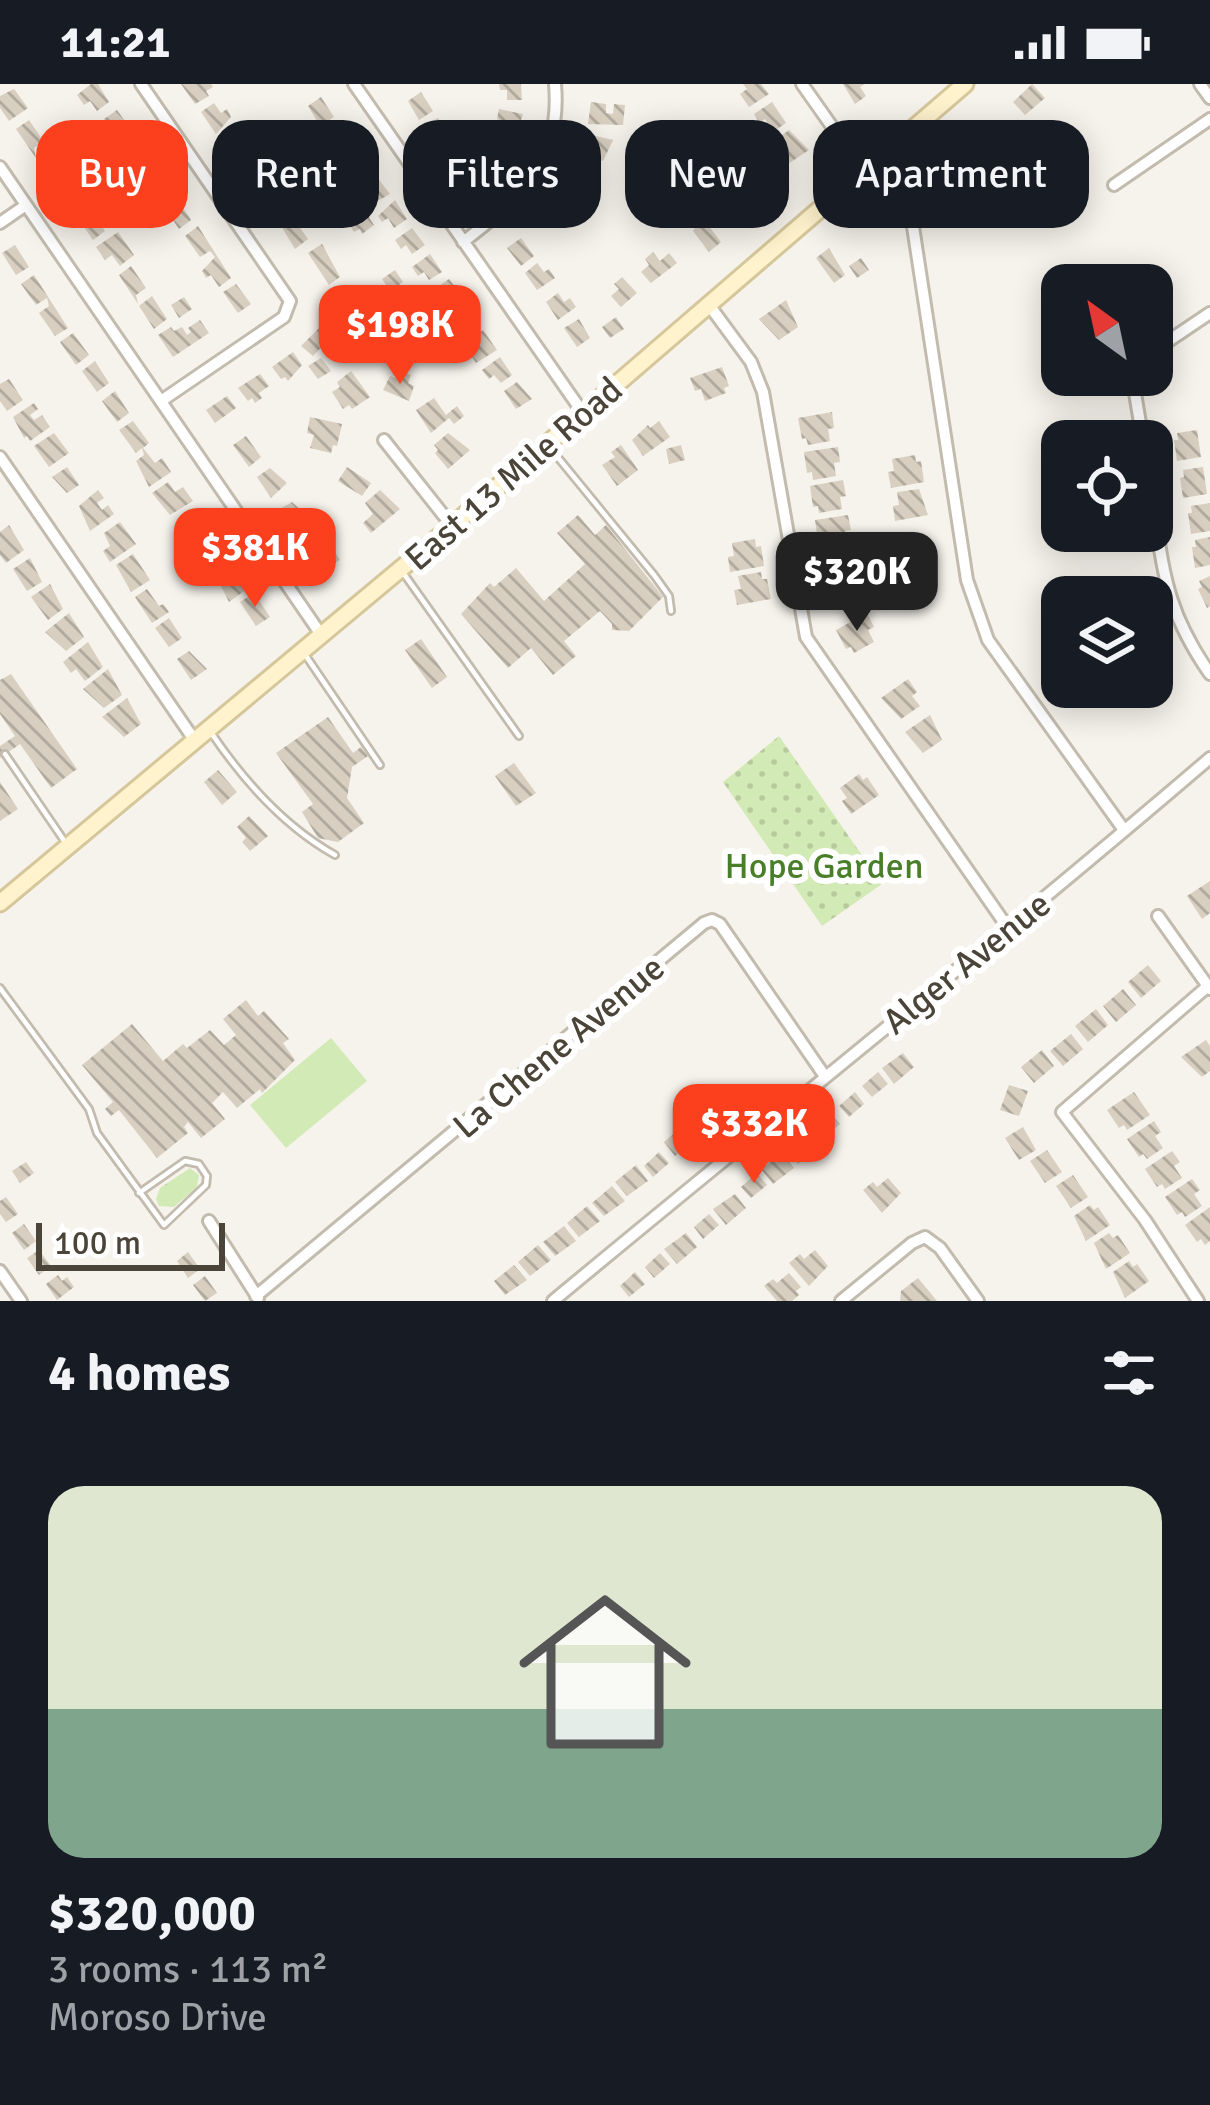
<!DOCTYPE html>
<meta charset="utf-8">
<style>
:root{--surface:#171b24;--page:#242831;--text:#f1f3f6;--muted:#9ea1a6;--line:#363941;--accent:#fc3f1d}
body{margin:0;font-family:Signika,sans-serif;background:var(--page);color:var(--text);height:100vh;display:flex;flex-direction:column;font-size:45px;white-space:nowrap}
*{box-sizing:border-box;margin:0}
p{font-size:39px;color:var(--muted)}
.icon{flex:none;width:66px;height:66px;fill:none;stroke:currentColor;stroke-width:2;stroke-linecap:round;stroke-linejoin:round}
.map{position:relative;height:1217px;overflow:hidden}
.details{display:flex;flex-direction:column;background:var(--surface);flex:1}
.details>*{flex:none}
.hud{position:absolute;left:36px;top:36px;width:1140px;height:108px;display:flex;gap:24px}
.needle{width:78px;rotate:327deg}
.controls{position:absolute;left:1041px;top:180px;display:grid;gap:24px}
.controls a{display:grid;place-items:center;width:132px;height:132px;border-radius:24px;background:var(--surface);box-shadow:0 6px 30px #0003;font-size:60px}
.scale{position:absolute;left:36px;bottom:30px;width:189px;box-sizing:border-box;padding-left:12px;border:6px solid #4b4439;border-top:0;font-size:33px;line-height:42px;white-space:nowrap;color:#4b4439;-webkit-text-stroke:9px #fff;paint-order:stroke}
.price{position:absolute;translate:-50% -102px;padding:0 27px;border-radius:24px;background:var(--accent);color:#fff;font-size:39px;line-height:78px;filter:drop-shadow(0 3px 6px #0008)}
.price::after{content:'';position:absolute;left:50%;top:72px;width:36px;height:27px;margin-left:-18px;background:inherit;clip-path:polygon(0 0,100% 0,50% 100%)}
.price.current{background:#222;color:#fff}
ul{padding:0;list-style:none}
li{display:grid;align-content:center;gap:24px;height:636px;padding:0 48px}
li+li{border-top:3px solid var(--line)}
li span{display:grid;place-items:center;height:372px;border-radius:36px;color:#555}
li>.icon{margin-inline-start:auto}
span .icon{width:216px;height:216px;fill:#fffc;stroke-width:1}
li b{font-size:51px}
h2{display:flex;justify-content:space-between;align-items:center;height:144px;padding:0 48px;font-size:51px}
.pill{padding:0 42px;border-radius:36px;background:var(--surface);box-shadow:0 6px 30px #0003;font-size:42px;line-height:108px}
.pill.current{background:var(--accent);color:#fff}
.status{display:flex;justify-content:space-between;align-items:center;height:84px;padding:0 60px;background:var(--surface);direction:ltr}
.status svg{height:33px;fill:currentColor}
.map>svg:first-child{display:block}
</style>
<div class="status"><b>11:21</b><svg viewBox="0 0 49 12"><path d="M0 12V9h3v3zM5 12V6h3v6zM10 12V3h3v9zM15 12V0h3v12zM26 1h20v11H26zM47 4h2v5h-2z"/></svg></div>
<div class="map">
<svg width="1210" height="1217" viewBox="0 0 1210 1217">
<defs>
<pattern id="grass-tufts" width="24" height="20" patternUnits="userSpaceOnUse" patternTransform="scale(3)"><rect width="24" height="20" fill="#d2eab5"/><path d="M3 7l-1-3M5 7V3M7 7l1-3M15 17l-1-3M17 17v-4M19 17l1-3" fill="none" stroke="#b6ca9c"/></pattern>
<pattern id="garden-dots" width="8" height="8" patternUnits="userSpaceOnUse" patternTransform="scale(3)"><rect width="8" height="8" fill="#d2eab5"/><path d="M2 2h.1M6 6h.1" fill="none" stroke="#b6ca9c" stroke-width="1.8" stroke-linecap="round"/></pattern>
<pattern id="building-back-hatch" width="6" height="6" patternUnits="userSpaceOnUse" patternTransform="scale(3)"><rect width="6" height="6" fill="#d8cfc1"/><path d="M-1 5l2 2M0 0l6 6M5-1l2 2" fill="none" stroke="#b1aa9e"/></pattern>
</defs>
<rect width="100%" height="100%" fill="#f6f3ec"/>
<!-- grass -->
<path fill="url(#grass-tufts)" d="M190,1084l9,7 -2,12 -23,20 -15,-1 -3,-7 4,-11z"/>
<!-- park -->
<path fill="#d2eab5" d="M331,954l36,43 -81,67 -36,-43z"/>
<!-- garden -->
<path fill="url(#garden-dots)" d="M779,652l103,148 -60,42 -99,-144z"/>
<!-- building -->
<path fill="url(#building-back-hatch)" d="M91,0h7l11,18 -12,9 -7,-10 -6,4 -7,-10z
M181,0h30l2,3 -7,4 3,5 -14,8z
M499,0h22l1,16h-15v-10h-7z
M743,0h18l8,10 -20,13 -9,-13 7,-5z
M843,0h21l-4,3 6,9 -11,8z
M1032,0l13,14 -20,17 -12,-13z
M14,5l14,19 -19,13 -9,-13v-12z
M421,8l12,19 -14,9 -11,-19z
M321,13l13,20 -14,9 -12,-20z
M591,18l15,2v9l7,1 1,-10 11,1 -2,20 -35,-1z
M772,18l14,21 -13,9 -8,-13 -6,4 -5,-9z
M214,19l7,10 6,-4 4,8 -15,17 -15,-22z
M499,25l24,5 -7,21 -15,-4 3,-9 -7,-3z
M117,26l15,21 -13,9 -15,-21z
M438,34l6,9 5,-4 7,9 -19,13 -12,-19z
M29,36l15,22 -10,6 2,10 -20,-29z
M339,40l13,18 -14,9 -5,-8 -6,4 -7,-10z
M233,46l4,6 4,-2 6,18 -13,10 -14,-23z
M789,46l20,20 -24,16 -11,-25z
M494,50l19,10 -13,25 -14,-7 6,-9 -7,-4z
M587,50l26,6 -10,21 -21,-6z
M136,55l15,23 -13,9 -7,-10 -6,4 -6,-8z
M357,65l13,19 -12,8 -6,-8 -6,4 -6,-11z
M51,66l8,11 7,-5 6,8 -20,16 -14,-22z
M252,77l6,9 8,-6 6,10 -18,17 -15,-22z
M702,77l12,17 -9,7 -12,-17z
M578,81l15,7 -10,19 -14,-6z
M955,81l8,27 -25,11 -13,-25z
M466,82l4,6 8,-6 9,12 -18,13 -12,-19z
M156,86l14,21 -13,8 -14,-19z
M376,92l14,18 -14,8 -6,-8 -6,3 -6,-8z
M70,96l15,21 -13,9 -14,-21z
M728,97l19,22 -28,15 -14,-18z
M307,102l8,12 -13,10 -8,-13z
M273,105l4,6 7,-5 8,10 -17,21 -14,-23z
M341,109l8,12 -13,9 -9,-12z
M564,109l14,10 -8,10 6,4 -3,6 -21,-11z
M176,113l15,23 -12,9 -15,-22z
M395,116l12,19 -13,9 -6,-10 -6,4 -4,-6z
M90,124l15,23 -12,9 -16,-23z
M366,129l8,12 -12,9 -2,-5 -6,3 -4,-6z
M293,134l15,21 -13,10 -14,-23z
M705,137l16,21 -12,10 -16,-21 5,-9z
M198,142l33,52 -12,9 -8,-12 -5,3 -4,-7 13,-14 -5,-6 -10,6 -15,-21z
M412,144l13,17 -13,9 -6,-9 -5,4 -6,-9z
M118,148l16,23 -14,11 -8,-11 -7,5 -9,-13z
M521,154l13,18 -13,10 -14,-18z
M322,160l18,33 -11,8 -21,-32z
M15,161l14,22 -13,8 -14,-22z
M829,164l16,27 -11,8 -18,-25z
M653,168l7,9 9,-8 8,10 -26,20 -10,-11 8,-7 -4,-6z
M430,170l12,18 -13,8 -5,-8 -6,4 -6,-9z
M861,174l8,12 -12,8 -8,-12z
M537,179l7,9 5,-3 6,9 -18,12 -12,-17z
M131,182l15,22 -10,7 2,9 -19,-29z
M395,186l8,12 -13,9 -8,-12z
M34,191l34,53 -13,8 -16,-23 10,-7 -2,-8 -11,7 -15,-21z
M622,193l15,16 -16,14 -10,-11 8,-7 -5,-5z
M449,195l13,17 -14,10 -7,-9 -6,4 -5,-9z
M236,200l15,20 -13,9 -15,-21z
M332,209l15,2 -5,25 -15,-2z
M558,209l6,9 6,-4 6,9 -18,13 -12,-18z
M152,212l15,23 -13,10 -15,-23z
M184,213l8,12 -13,9 -8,-13z
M786,216l12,27 -19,13 -20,-21z
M464,222l13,18 -14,9 -12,-19z
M418,224l19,25 -11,8 -21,-24z
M616,233l8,12 -14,9 -8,-11z
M579,235l11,19 -13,9 -13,-19z
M200,236l9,13 -36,24 -15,-22 13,-8 3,4 8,-4 5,8 4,-3 -3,-4z
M353,237l16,8 -6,13 -16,-8z
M320,243l11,10 -18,19 -12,-10z
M483,246l14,20 -21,13 -12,-19z
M73,249l16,22 -13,10 -16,-23z
M293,268l9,13 -14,16 -3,-4 -4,2 -9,-12z
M500,273l12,18 -11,8 -7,-8 -5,4 -7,-9z
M321,274l10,13 -13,8 -10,-13z
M95,277l14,22 -12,9 -15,-21z
M722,283l7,19 -5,2 2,5 -21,8 -4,-12 -6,2 -5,-13z
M351,287l19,26 -18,12 -3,-4 -6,4 -11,-17 8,-5 -3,-5z
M403,288l8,3 -3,8 6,3 -5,15 -26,-11 7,-14 10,4z
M260,290l9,12 -10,7 3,5 -7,5 -3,-5 -4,3 -10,-13z
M9,295l14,21 -16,11 -7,-10v-17z
M517,298l15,17 -16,10 -12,-18z
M115,307l14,22 -12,9 -15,-21z
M227,312l9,12 -21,15 -9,-13z
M434,314l12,17 11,-9 7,10 -10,8 -5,-6 -18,15 -15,-23z
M34,319l4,6 -8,6 4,5 8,-5 8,12 -20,14 -3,-5 -3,2 -11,-21z
M832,328l2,16 -6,1 2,12 -22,4 -2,-7 -4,1 -4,-21z
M310,333l32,7 -5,22 -4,-1 -2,8 -21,-5 4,-13 -7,-2z
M133,337l16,22 -6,5 12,15 7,-5 9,14 -22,15 -13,-26 8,-6 -2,-7 -6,5 -17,-23z
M659,337l11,16 -27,19 -11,-16 16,-15 2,3z
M1197,346l4,27 -24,4 -3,-21h4l-1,-7z
M54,349l15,20 -20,14 -15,-21z
M448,349l22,17 -22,19 -13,-16 3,-3 -4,-5z
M246,352l15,21 -12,10 -16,-22z
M621,361l17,25 -21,16 -15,-21 13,-8 -4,-5z
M681,361l4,15 -16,4 -3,-15z
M838,363l2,15 -6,1 2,13 -23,4 -1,-8 -5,1 -3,-21z
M915,371l1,7 5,-1 3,21 -33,6 -3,-16 6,-1 -2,-12z
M67,383l12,18 -12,8 -15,-16z
M347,383l24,16 -9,13 -24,-15z
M1203,383l4,27 -24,4 -3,-20 4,-1 -1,-7z
M270,384l17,15 -16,15 -14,-21z
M843,396l3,16 -6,1 2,12 -23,4 -1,-7 -5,1 -3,-21z
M168,398l7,10 8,-5 10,14 -23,14 -18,-22z
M919,405l9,26 -33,6 -2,-15 6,-1 -2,-13z
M98,406l6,8 -7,5 5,7 6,-5 6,9 -24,17 -11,-25z
M380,406l20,19 -29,24 -8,-10 10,-9 -8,-11z
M292,418l16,15 -14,15 -16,-22z
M1210,419v28l-19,3 -3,-21h4l-1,-7z
M195,425l15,21 -13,9 -9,-12 -5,4 -6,-9z
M578,431l17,20 11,-10 57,72 -34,34 -17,-1v-6l-12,-13 -36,30 12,15 -23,19 -22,-27 -23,20 -47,-54 29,-31 4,4 22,-19 28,33 41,-37 -28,-31z
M848,431l3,15 -6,1 2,13 -23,4 -1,-7h-5l-3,-21z
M120,438l16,22 -26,18 -7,-11 7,-5 -6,-13z
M9,441l15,25 -18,13 -6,-8v-23z
M213,453l14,22 -12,9 -8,-13 -6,4 -6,-9z
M315,453l4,8 8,-5 13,20 -8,5 -3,-6 4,11 -12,9 -19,-33z
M1210,453v28l-15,3 -3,-21h4l-1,-7z
M755,455l1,8 5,-1 3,20 -34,6 -2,-15 6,-1 -2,-13z
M133,470l17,26 -19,12 -15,-27z
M30,474l12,24 -15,9 -14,-22z
M227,484l6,7 7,-5 11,16 -22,16 -13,-26z
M761,488l1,7h5l4,20 -34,6 -3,-15 7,-1 -3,-13z
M1210,492v30l-3,2 -9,-19 4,-2 -3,-6z
M50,500l13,25 -15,11 -17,-23z
M147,505l12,17 4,-2 6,8 -17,11 -17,-26z
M254,509l16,24 -14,9 -16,-24z
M69,529l15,24 -18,14 -21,-19z
M867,529l7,14 -6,3 6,12 -20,11 -3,-6 -5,2 -10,-19z
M169,534l13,20 -13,9 -14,-19z
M421,555l26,38 -15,11 -27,-38z
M88,558l15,25 -18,14 -9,-12 -5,4 -8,-11z
M189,567l18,18 -16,11 -14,-21z
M108,585l14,26 -18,13 -21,-19z
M11,590l66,95 -26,19 -31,-44 -20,14v-12l15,-10 -15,-22v-34z
M908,595l9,13 -5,4 8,10 -19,13 -20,-21z
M127,614l14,26 -17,13 -22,-20z
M930,631l12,25 -19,13 -18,-21z
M328,633l25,36 8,-6 7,9 -16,11 -5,31 17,25 -26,19 -20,-4 -16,-26 11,-8 -37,-51z
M514,679l22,30 -20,13 -21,-30z
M218,686l19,22 -15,13 -18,-23z
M859,690l4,6 4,-3 12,18 -28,19 -9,-13 5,-3 -7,-10z
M0,698l18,27 -18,12z
M249,732l19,20 -18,15 -8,-9 4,-4 -9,-11z
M1210,797v32l-8,6 -15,-23z
M1148,881l13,16 -20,17 -13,-16z
M1123,905l13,16 -20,17 -13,-16z
M246,916l12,16 6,-5 25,28 -6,4 12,17 -33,33 -2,-4 -23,19 -14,-16 -11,11 13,16 -24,19 -13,-16 -4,5 4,6 -31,25 -38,-48 -8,6 -6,-7 8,-7 -31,-37 50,-41 31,37 20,-17 4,4 23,-18 14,15 12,-10 -13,-16z
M1096,925l12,16 -20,17 -13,-16z
M1071,950l12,15 -20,17 -13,-15z
M1206,956l4,6v25l-8,6 -21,-20z
M1042,966l12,16 -20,17 -13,-16z
M903,969l11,14 -20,17 -12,-16z
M878,988l10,12 -16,13 -10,-11z
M732,1000l12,15 -21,15 -12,-14z
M1009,1001l19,6 -9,25 -19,-6z
M855,1008l9,12 -15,13 -10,-11z
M1134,1008l16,23 -23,15 -3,-5 -5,3 -12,-18z
M708,1021l12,15 -21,15 -12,-13z
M830,1029l10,11 -16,13 -10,-11z
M1154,1037l7,11 -6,4 8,12 -16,11 -4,-5 -4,3 -12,-18z
M684,1041l13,15 -22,16 -11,-14z
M1023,1043l13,23 -17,10 -14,-22z
M807,1049l11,14 -20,17 -13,-15z
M1047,1066l15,22 -17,11 -15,-22z
M1172,1067l8,11 -6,4 8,12 -17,11 -3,-5 -5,3 -12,-18z
M659,1068l10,11 -16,14 -9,-11z
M782,1070l12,14 -21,16 -12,-15z
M26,1078l8,11 -14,10 -8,-12z
M636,1081l12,16 -21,15 -12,-14z
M757,1089l10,12 -16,13 -10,-11z
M1073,1091l15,22 -17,11 -15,-22z
M888,1094l13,15 -19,20 -19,-23 10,-8 4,5z
M1192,1095l8,11 -6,4 8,12 -17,11 -3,-5 -5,3 -12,-18z
M612,1102l13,15 -21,15 -12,-13z
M735,1110l11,14 -20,17 -13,-16z
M6,1113l12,17 -12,8 -6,-8v-13z
M1090,1121l4,5 4,-3 12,18 -24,16 -12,-25z
M587,1122l13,15 -21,16 -12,-14z
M1210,1123v34l-5,4 -4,-6 -4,3 -12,-17z
M709,1130l10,11 -16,14 -9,-12z
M24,1140l12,17 -12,9 -12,-17z
M564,1142l12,15 -21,15 -12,-14z
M686,1149l11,14 -20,17 -13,-15z
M1109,1149l4,5 5,-3 12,18 -24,16 -12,-26z
M538,1161l13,15 -21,16 -12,-14z
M39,1166l12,16 -12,9 -12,-17z
M815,1166l13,16 -19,20 -20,-23 11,-9 4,5z
M188,1168l12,17 -12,9 -11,-17z
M660,1169l10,11 -16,14 -9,-11z
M1129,1177l4,6 4,-3 12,17 -24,17 -12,-26z
M514,1181l13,15 -22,15 -11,-14z
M635,1188l10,12 -16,13 -9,-11z
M789,1189l12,14 -5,4 3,4 -7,6h-15l-13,-15 9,-7 4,4z
M58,1191l4,6 5,-4 7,10 -17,13 -11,-16z
M205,1192l12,17 -12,8 -12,-16z
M918,1194l19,23h-37l1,-10z"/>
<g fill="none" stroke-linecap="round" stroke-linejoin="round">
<defs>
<path id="lane" d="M551,365l103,126 15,21 2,15
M404,490l115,162
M306,572l74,109
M212,650c32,47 73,93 123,121
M5,670l60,88
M0,904l89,121 8,24 67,92 42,-40 1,-9 -8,-12 -14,-3 -46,32"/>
<path id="street" d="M141,0l149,217 -6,16 -123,84
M354,0l229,329
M802,0l62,88
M1200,0l10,14
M876,78l21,27 15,31 55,360 21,60 136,190
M0,83l322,469
M1114,101l96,-66
M0,139l26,-18
M463,158c57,-44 99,-79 92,-158
M709,221l42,57 12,30 43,245 202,291
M1152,268l58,-39
M1132,291l11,66
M384,356l68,86
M0,373l195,284
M1152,414c12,75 13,111 58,176
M1158,832l52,73
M209,1137l49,77
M0,1187l21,30
M256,1212l448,-373 8,-3 8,4 104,151
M553,1217c219,-182 441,-358 657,-543
M841,1217l71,-58 13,-6 15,11 38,53
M1198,1217l-53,-81 -83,-108 146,-126"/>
<path id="secondary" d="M0,819l452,-377 513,-442"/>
</defs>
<!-- lane casing -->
<use href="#lane" stroke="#c2bbae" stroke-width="10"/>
<!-- street casing -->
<use href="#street" stroke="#c2bbae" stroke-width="16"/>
<!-- secondary casing -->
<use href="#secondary" stroke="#d6c79b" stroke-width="21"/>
<!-- lane -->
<use href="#lane" stroke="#fff" stroke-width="4.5"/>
<!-- street -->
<use href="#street" stroke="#fff" stroke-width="10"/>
<!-- secondary -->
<use href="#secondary" stroke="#fff3cd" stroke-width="15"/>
</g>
<g text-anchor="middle" stroke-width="12" stroke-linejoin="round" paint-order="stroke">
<!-- street labels -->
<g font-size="36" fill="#4b4439" stroke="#fff">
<text transform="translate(513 389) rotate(-41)" y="13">East 13 Mile Road</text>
<text transform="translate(966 878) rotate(-39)" y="13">Alger Avenue</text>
<text transform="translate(558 962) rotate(-40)" y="13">La Chene Avenue</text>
</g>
<!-- park labels -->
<g font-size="36" fill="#4a7f2a" stroke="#fff">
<text x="824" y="794">Hope Garden</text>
</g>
</g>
</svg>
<div class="controls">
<a><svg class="needle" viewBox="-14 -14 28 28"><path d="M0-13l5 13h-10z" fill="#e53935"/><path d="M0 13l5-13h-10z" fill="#9ea1a6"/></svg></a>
<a><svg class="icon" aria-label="locate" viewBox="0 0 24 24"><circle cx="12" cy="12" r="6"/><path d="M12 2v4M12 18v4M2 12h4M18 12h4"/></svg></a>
<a><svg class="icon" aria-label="layers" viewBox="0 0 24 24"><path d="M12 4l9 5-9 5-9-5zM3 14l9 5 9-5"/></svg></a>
</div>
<div class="scale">100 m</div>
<b class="price" style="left:400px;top:303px">$198K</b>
<b class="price" style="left:255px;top:526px">$381K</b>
<b class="price current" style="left:857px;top:550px">$320K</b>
<b class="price" style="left:754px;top:1102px">$332K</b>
<div class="hud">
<a class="pill current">Buy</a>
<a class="pill">Rent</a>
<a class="pill">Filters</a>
<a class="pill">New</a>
<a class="pill">Apartment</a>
</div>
</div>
<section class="details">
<h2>4 homes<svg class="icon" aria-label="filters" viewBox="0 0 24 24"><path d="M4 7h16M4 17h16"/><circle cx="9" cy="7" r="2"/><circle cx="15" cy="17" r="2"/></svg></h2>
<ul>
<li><span style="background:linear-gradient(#dfe7d0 60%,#7fa58c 0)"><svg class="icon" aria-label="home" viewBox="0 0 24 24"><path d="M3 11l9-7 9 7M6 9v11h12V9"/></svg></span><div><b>$320,000</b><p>3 rooms · 113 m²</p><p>Moroso Drive</p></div></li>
</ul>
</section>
